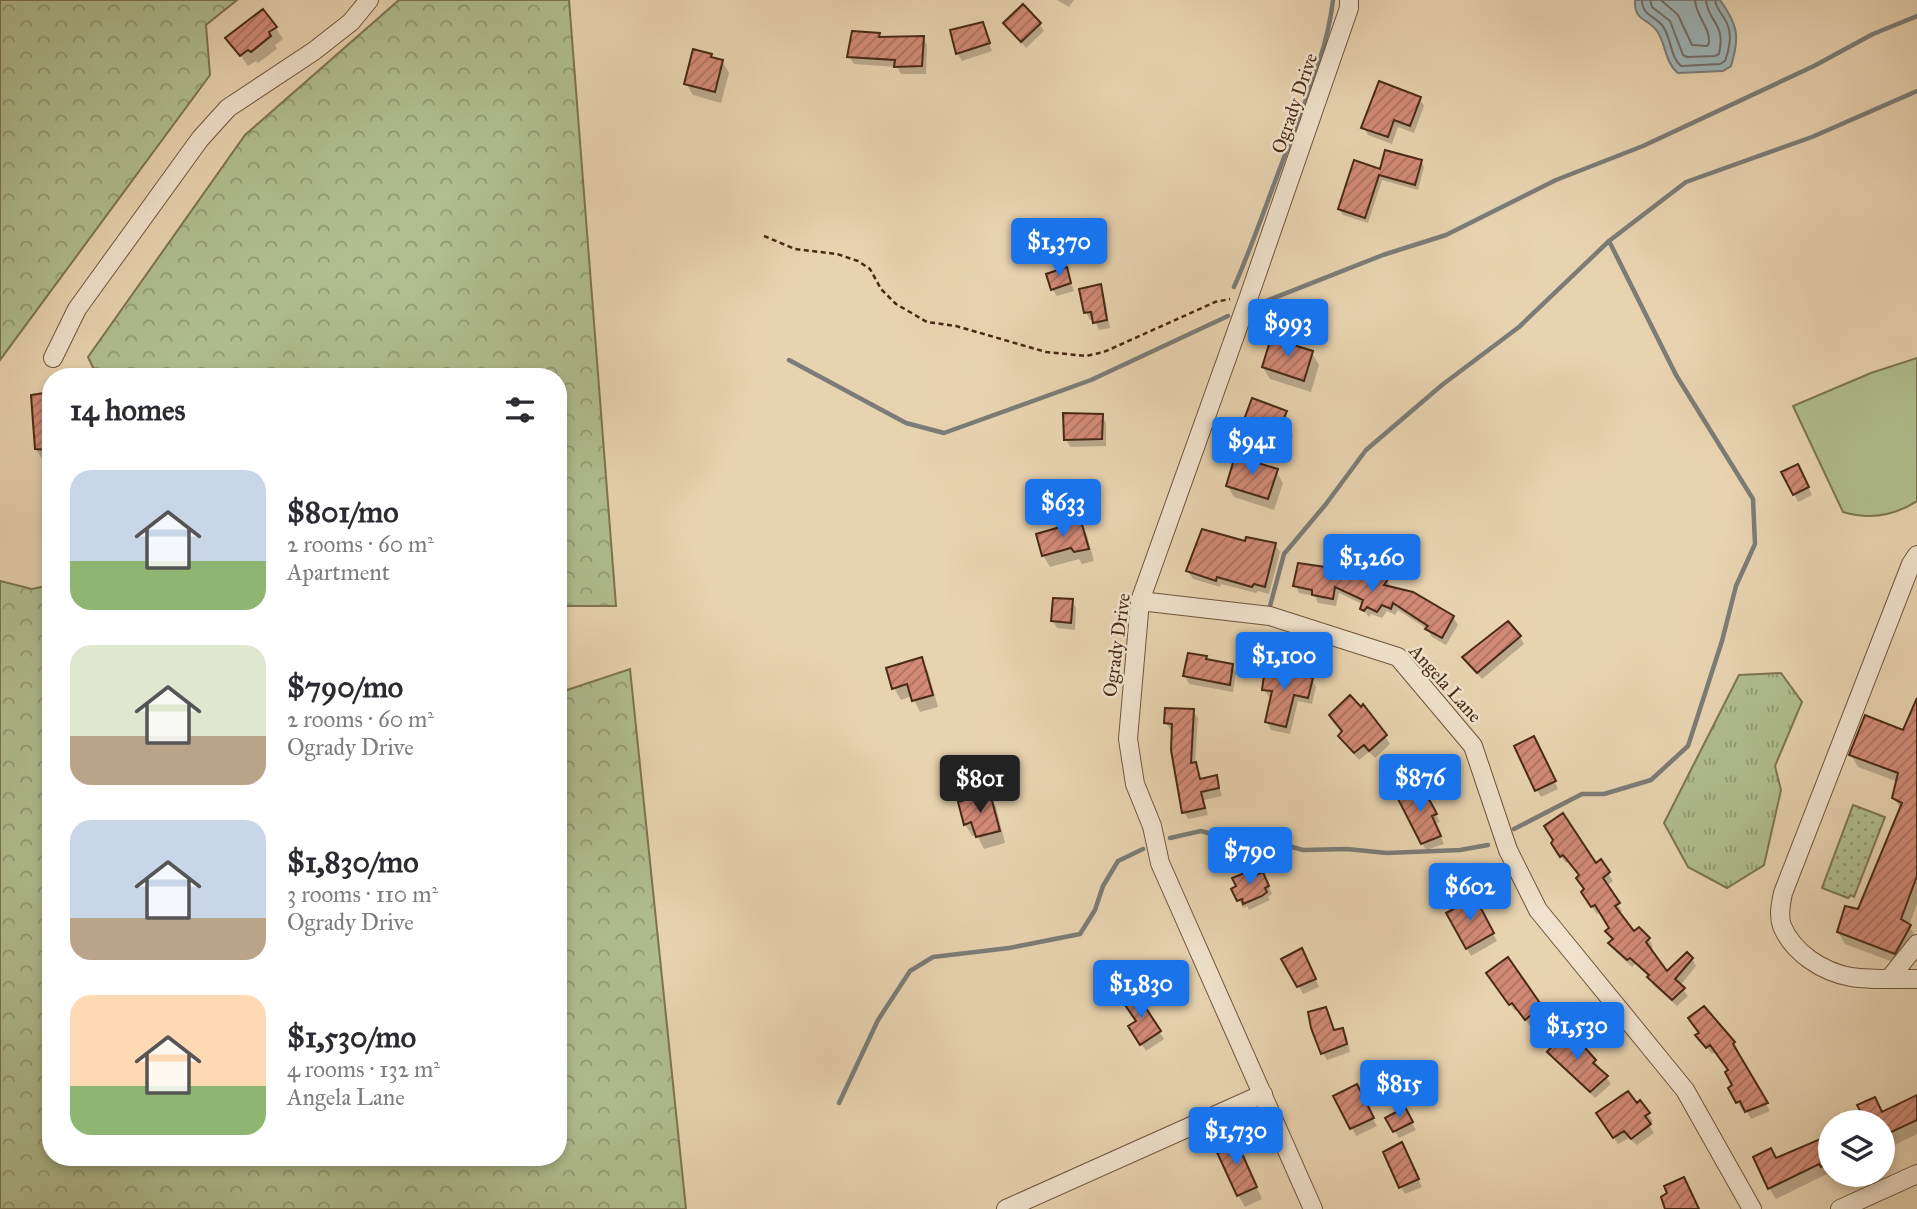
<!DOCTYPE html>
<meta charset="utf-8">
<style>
:root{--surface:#fff;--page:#f7f7f7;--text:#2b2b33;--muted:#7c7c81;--accent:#1a73e8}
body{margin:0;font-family:"IM FELL Great Primer",serif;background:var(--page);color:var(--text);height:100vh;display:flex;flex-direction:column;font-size:26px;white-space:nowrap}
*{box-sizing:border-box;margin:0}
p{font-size:23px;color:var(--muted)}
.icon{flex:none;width:38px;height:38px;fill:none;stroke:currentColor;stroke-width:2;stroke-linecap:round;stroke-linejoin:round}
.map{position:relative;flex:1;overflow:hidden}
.side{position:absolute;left:42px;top:368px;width:525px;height:798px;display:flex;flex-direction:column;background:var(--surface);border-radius:28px;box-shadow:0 4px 10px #0003}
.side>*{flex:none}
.controls{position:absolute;left:1818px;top:1110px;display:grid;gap:14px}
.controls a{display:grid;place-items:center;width:77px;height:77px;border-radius:50%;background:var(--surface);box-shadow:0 4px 10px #0003;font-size:35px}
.price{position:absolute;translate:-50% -60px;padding:0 16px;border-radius:7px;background:var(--accent);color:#fff;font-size:23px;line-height:46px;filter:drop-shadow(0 2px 4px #0008)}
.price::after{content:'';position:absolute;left:50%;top:42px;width:21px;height:16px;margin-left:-10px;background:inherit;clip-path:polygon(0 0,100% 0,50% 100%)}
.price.selected{background:#222;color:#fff}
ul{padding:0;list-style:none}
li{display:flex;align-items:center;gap:21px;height:175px;padding:0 28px}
li span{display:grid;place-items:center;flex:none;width:196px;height:140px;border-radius:21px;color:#555}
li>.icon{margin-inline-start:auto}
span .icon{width:84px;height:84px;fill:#fffc;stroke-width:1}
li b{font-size:30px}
h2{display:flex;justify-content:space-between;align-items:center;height:84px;padding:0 28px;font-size:30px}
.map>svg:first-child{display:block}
</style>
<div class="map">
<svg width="1917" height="1209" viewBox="0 0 1917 1209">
<defs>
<pattern id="grass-dots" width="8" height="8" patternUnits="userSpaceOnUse" patternTransform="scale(1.75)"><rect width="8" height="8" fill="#b0be90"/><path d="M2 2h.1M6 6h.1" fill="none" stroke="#919a75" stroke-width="1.8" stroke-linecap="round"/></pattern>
<pattern id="forest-crowns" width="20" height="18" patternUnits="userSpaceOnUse" patternTransform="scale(1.75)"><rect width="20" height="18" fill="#b0be90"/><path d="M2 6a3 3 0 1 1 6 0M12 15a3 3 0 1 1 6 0" fill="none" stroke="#919a75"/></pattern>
<pattern id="park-tufts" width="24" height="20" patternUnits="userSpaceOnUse" patternTransform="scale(1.75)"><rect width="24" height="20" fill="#b0be90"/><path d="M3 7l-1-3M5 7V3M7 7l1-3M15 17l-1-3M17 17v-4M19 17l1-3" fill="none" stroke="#919a75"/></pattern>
<pattern id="building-hatch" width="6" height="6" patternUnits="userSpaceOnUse" patternTransform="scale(1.75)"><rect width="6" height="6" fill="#d28a77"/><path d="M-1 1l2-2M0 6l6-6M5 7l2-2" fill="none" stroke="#ac7161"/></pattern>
</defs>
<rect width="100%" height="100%" fill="#e8d3b0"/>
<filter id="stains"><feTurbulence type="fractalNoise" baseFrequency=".00286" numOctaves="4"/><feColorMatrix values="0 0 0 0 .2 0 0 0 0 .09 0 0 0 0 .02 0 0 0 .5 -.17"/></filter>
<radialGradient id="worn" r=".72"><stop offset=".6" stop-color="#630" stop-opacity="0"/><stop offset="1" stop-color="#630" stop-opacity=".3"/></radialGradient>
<!-- grass -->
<path fill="url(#grass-dots)" stroke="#7c7453" stroke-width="2" d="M1853,805l32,12 -31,80 -3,-2 -3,3 -26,-10z"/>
<!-- forest -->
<path fill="url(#forest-crowns)" stroke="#7c7453" stroke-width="2" d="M0,0h237l-31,25 4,50 -210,285z
M399,0h170l47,606h-58v-230h-461l-9,-19 157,-222z
M0,581l32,8 19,-4v572h507v-464l72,-24 56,540h-686z"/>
<!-- park -->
<path fill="url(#park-tufts)" stroke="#7c7453" stroke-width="2" d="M1781,673l21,29 -27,64 6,24 -17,75 -37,23 -39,-21 -24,-44 75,-148z"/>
<!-- pitch -->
<path fill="#b0be90" stroke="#7c7453" stroke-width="2" d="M1917,358v143c-23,15 -47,19 -74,11l-50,-106 78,-33z"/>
<!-- water -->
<path fill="#9db4b7" stroke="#7b7c77" stroke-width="2" d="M1635,0h85c18,25 20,37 11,66l-8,5 -45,2c-13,-10 -12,-29 -21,-42 -9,-13 -23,-9 -22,-31z"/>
<!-- shadow -->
<path fill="#0003" d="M1057,0h17l-5,7z
M1005,23l35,1 4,7 -18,17z
M982,24l10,27 -30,10 -5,-8z
M276,28l7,11 -8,6 2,4 -19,14 -2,-2 -8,5 -20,-28z
M879,35l2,4 42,-1 4,7 -1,29h-25l-4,-7 -43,-3 -5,-8z
M711,55l2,4 9,2 7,12 -8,30 -28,-8 -7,-12z
M1419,98l5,8 -10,27 -16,-6 -6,17 -24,-9 -5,-8z
M1421,161l3,6 -6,23 -36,-10 -14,43 -25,-8 -4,-6 42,-38z
M1066,269l8,22 -17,5 -5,-7z
M1100,286l4,8 6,34 -11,2 -5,-11 -4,1 -4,-8z
M1312,353l7,12 -8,27 -41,-13 -7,-12z
M51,394v67h-8l-7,-12z
M1285,413l7,12 -2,5 3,5 -7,19 -36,-14 -7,-12z
M1102,416l4,7v23l-36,1 -4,-8z
M1276,471l7,12 -9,27 -40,-13 -7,-12z
M1802,474l10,21 -14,7 -4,-8z
M43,487h8v32l-5,-8z
M1080,523l7,12 7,26 -12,3 -3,-5 -29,8 -7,-12z
M1246,543l29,1 5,8 -11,42 -11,-3 -2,2 -35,-9 -1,3 -27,-8 -5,-8z
M1387,580l5,9 61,28 5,8 -12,20 -14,-8 -5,-8 -29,-19 -3,5 -8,-4 -5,7 -11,-4 -2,3 -7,-9 2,-3 -25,-12 -3,13 -18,-3 -3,-7 -16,-3 -4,-8 78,-2z
M1072,601l4,7 -1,22 -18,-2 -4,-7z
M1520,637l4,7 -42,35 -18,-21z
M1206,657l2,4 24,4 4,8 -3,19 -44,-8 -4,-8z
M921,660l7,11 10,36 -18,5 -8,-16 -11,4 -7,-12z
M1298,671l3,6 10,2 5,8 -4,17 -14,-3 -8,33 -19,-4 -4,-8 5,-24 -3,-1 -5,-7 17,-17z
M1193,711l5,7 -3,45 7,18 14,-4 6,19 -18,4 4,15 -20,4 -4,-7 -10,-81 -4,-1 -4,-8z
M1917,711v193l-8,22 8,13 -16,26 -56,-21 -7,-12 21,-21 42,-101 -7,-13 4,-15 -40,-15 -7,-12 53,-23z
M1343,732l42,4 5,8 -15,14 -6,-6 -10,8 -15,-17 -4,-7z
M1538,746l20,43 -17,8 -4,-7z
M989,795l7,12 9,36 -21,6 -7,-14 -5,1 -7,-12z
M1428,801l12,21 -5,1 9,21 -18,6 -4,-7 4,-40z
M1557,851l38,14 6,-4 12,20 -7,5 16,25 -3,3 15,19 15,6 4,8 -3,3 17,24 25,-15 4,7 -16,20 8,10 -11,10 -24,-21 -4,-8 -14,-13 -3,3 -17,-16 -5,-7 4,-3 -6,-9 3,-4 -10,-16 -4,2 -10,-14 -6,-23 -12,-15 -3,1z
M1254,878l13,4 5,12 -4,3 2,3 -21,10 -2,-4 -4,2 -9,-19z
M1475,899l22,42 -26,15 -23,-42z
M1306,957l13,30 -16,7 -19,-34z
M1493,981l47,26 5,8 -14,12 -14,-18 -2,2z
M1136,995l28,44 -18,12 -15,-24 7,-5z
M1325,1009l10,22 7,-1 5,7 3,15 -23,8 -4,-7z
M1702,1042l32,1 4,7 -2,2 34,59 -19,8 -6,-11 -3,2 -12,-21 4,-3 -4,-15 -14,-19 -4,2z
M1549,1052l46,9 16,23 -16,14 -42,-39z
M1356,1087l21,39 -21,10 -20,-40z
M1917,1097v37l-34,17v-29h-22z
M1637,1106l11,8 5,7 -4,4 5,8 -17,12 -8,-7 -11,6 -15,-23z
M1404,1109l12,21 -17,8 -12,-20z
M1830,1135v39h5l-6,3 -2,-3 -51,25 -7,-11 7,-28z
M1241,1152l21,47 -17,8 -7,-12z
M1406,1152l16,35 -17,7 -4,-7z"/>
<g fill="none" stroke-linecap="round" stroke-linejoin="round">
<!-- shore -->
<path stroke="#736e66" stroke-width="2" d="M1642,0c0,15 11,15 20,25 9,11 8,32 19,41l39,-2 5,-3c4,-10 7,-25 3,-35 -3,-10 -12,-16 -13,-26
M1650,0l2,7 18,14 13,34 4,2 28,-1 4,-2c7,-32 -11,-31 -13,-54
M1661,0l17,15 14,30 15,1 2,-3c1,-17 -13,-26 -14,-43"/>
<!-- stream -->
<path stroke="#7b7c77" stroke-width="4.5" d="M1234,287c19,-43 34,-88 51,-132 18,-49 42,-102 48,-155
M1261,303l122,-48 63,-20 110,-55 87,-34 171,-80 59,-32 44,-18
M789,360l117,63 38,10 147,-53 137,-64
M1270,606l14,-52 42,-50 40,-54 76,-65 77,-58 90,-86
M1514,829l68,-35h22l47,-14 37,-34 34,-105 14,-55 19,-42 -2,-45 -77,-124 -67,-134 77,-59 126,-45 105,-46
M1170,838l31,-7 19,5 43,3 40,11 44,-1 40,4 73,-3 28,-5
M839,1103l39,-83 32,-49 23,-14 76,-9 71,-14 15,-24 8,-24 15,-25 25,-12"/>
</g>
<!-- building -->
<path fill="url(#building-hatch)" stroke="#492916" stroke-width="2" d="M1023,4l18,19 -20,19 -18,-19z
M263,9l14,18 -8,5 2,4 -20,16 -3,-2 -8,6 -15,-18z
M983,22l7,21 -34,11 -6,-24z
M852,31l28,2 -1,4 45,-1 -2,30 -28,1 1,-7 -48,-3z
M693,49l19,5 -1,3 12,3 -8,32 -31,-8z
M1379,81l42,16 -11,29 -16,-6 -6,17 -27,-9z
M1385,150l37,10 -7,25 -36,-10 -14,43 -27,-9 16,-49 26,9z
M1067,267l4,16 -20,7 -5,-16z
M1101,284l6,36 -14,3 -2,-11 -7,1 -5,-24z
M1271,338l42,13 -9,30 -42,-14z
M51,392v58l-16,-1 -4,-54z
M1252,398l35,13 -4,9 5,2 -9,21 -38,-15z
M1063,413l40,1 -1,25 -38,1z
M1235,456l43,13 -10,30 -42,-13z
M1798,464l11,23 -16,8 -12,-23z
M1081,521l8,28 -15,3 -3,-4 -29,8 -6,-22z
M1202,529l43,12 1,-4 30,6 -11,44 -11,-3 -2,3 -35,-10 -1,4 -30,-10z
M1298,563l48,7 26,11 3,-9 13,7 -4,6 29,7 41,24 -12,22 -17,-9 3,-3 -35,-23 -2,6 -9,-4 -5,7 -10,-5 -3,4 -4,-2 3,-9 -28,-13 -2,12 -21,-4v-5l-19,-4z
M1053,598l20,1 -2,24 -20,-2z
M1508,621l13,15 -44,37 -15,-16z
M1188,653l19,3 -1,3 27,5 -3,21 -47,-9z
M922,657l11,38 -21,6 -5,-17 -15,5 -6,-21z
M1281,666l18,3 -1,5 15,4 -5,20 -14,-3 -8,32 -21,-5 7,-31 -10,-1 3,-23 15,4z
M1350,695l11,12 2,-3 24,31 -18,16 -5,-6 -10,8 -16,-17 4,-5 -13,-16z
M1917,698v178l-16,43 10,6 -16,29 -58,-22 8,-26 13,3 44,-106 -10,-5 6,-25 -49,-18 16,-40 38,15z
M1165,708l29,1 -3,54 5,-1 4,17 17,-4 2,13 -18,4 4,16 -23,5 -11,-63 1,-26 -8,-1z
M1534,736l22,45 -21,10 -21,-45z
M1418,785l7,16 4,-2 8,15 -5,2 9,20 -20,8 -25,-49z
M990,793l10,38 -24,6 -5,-15 -7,3 -6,-23z
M1563,813l33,50 5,-4 9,13 -7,6 17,25 -5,3 19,25 5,-4 11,11 -4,4 21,29 20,-19 6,6 -18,21 10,9 -13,12 -25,-23 2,-2 -19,-17 -3,2 -19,-17 5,-4 -8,-8 4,-3 -14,-23 -4,2 -10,-15 3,-3 -8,-11 3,-3 -16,-20 -3,2 -9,-14 2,-3 -9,-14z
M1252,870l2,6 9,-4 6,14 -4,2 2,4 -5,4 -19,8 -1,-5 -5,2 -6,-12 5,-3 -4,-8z
M1475,897l19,36 -28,16 -20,-36z
M1302,948l14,31 -19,8 -16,-28z
M1508,957l34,49 -17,14 -13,-17 -3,2 -23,-32z
M1136,993l25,38 -21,14 -12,-19 8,-5 -13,-19z
M1704,1006l31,36 -2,2 35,59 -23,9 -5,-11 -4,2 -8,-15 4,-3 -7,-13 3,-2 -18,-25 -4,3 -11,-13 4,-2 -11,-15z
M1326,1007l8,23 9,-2 4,16 -26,10 -10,-26 -3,-16z
M1564,1033l11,10 3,-3 18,20 -3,3 15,13 -18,16 -43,-40z
M1357,1084l17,34 -24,11 -17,-33z
M1628,1091l9,12 3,-3 10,13 -5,3 6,8 -20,15 -7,-8 -11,7 -17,-25z
M1917,1095v25l-34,16v-14h-21l3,-2 -8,-15 18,-8 7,15z
M1405,1107l8,15 -20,10 -8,-14z
M1830,1135v27l-9,5 -2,-3 -51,25 -15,-32 18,-9 5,10z
M1235,1138l22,49 -20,9 -22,-48z
M1402,1142l17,37 -20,9 -16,-36z
M1684,1177l15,32h-34l-4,-12 6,-4 -3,-7z"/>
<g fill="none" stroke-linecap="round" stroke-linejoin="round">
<defs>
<path id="minor" d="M53,358l24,-49 123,-170 28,-31 86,-57 37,-29 18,-22
M1917,555l-6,9 -128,329c-2,10 -5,22 -1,33 11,27 41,46 69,51 21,3 44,2 66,2
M1140,601l130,15 128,41 75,89 35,104 30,60 147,180 67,119
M1889,979l28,-35
M1006,1209l257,-115
M1313,1209l-153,-346 -8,-37 -17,-42 -7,-45 12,-138 107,-299 102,-294v-8
M1840,1209l77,-35"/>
</defs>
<!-- minor casing -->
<use href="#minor" stroke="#71543c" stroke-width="20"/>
<!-- path -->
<path stroke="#492916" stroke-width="2.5" stroke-dasharray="5 3.5" stroke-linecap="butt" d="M764,236l31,13 42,5 21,7 12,8 11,20 15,15 31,18 29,4 90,26 40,4 18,-4 111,-50 15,-3"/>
<!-- minor -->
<use href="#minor" stroke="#f0e2cc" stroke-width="18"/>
</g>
<g text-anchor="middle" stroke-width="5" stroke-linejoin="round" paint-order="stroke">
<!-- street labels -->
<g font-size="19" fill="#492916" stroke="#f0e2cc">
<text transform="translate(1294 103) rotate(-71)" y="7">Ogrady Drive</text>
<text transform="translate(1116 645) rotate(-82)" y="7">Ogrady Drive</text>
<text transform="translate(1446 683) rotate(48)" y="7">Angela Lane</text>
</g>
</g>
<rect width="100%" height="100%" filter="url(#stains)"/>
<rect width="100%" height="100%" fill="url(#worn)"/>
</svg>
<div class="controls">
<a><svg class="icon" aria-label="layers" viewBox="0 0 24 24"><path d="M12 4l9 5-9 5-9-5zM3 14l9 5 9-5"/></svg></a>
</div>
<b class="price" style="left:1059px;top:278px">$1,370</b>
<b class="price" style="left:1288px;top:359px">$993</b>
<b class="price" style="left:1252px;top:477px">$941</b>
<b class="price" style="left:1063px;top:539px">$633</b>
<b class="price" style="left:1372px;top:594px">$1,260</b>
<b class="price" style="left:1284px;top:692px">$1,100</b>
<b class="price" style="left:1420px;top:814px">$876</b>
<b class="price selected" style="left:980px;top:815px">$801</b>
<b class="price" style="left:1250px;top:887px">$790</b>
<b class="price" style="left:1470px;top:923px">$602</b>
<b class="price" style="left:1141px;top:1020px">$1,830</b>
<b class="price" style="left:1577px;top:1062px">$1,530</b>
<b class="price" style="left:1399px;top:1120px">$815</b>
<b class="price" style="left:1236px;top:1167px">$1,730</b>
<section class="side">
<h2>14 homes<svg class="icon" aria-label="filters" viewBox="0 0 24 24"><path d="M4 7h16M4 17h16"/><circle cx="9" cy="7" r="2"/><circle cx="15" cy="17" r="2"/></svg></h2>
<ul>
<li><span style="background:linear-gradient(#c9d6e8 65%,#8fb573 0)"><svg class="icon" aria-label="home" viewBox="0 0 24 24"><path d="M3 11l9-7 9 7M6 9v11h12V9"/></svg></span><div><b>$801/mo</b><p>2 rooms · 60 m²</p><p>Apartment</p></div></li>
<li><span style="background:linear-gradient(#dfe7d0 65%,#b9a48a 0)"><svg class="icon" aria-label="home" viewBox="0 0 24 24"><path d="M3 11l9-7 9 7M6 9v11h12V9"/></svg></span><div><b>$790/mo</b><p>2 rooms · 60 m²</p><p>Ogrady Drive</p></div></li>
<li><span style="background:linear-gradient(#c9d6e8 70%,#b9a48a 0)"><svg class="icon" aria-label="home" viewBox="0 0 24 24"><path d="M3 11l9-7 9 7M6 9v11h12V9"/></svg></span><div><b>$1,830/mo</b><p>3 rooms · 110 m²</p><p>Ogrady Drive</p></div></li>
<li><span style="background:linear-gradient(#ffd9b3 65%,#8fb573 0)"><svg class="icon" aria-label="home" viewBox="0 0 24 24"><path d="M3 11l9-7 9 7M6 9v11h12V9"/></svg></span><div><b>$1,530/mo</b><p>4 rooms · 132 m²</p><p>Angela Lane</p></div></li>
</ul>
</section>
</div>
